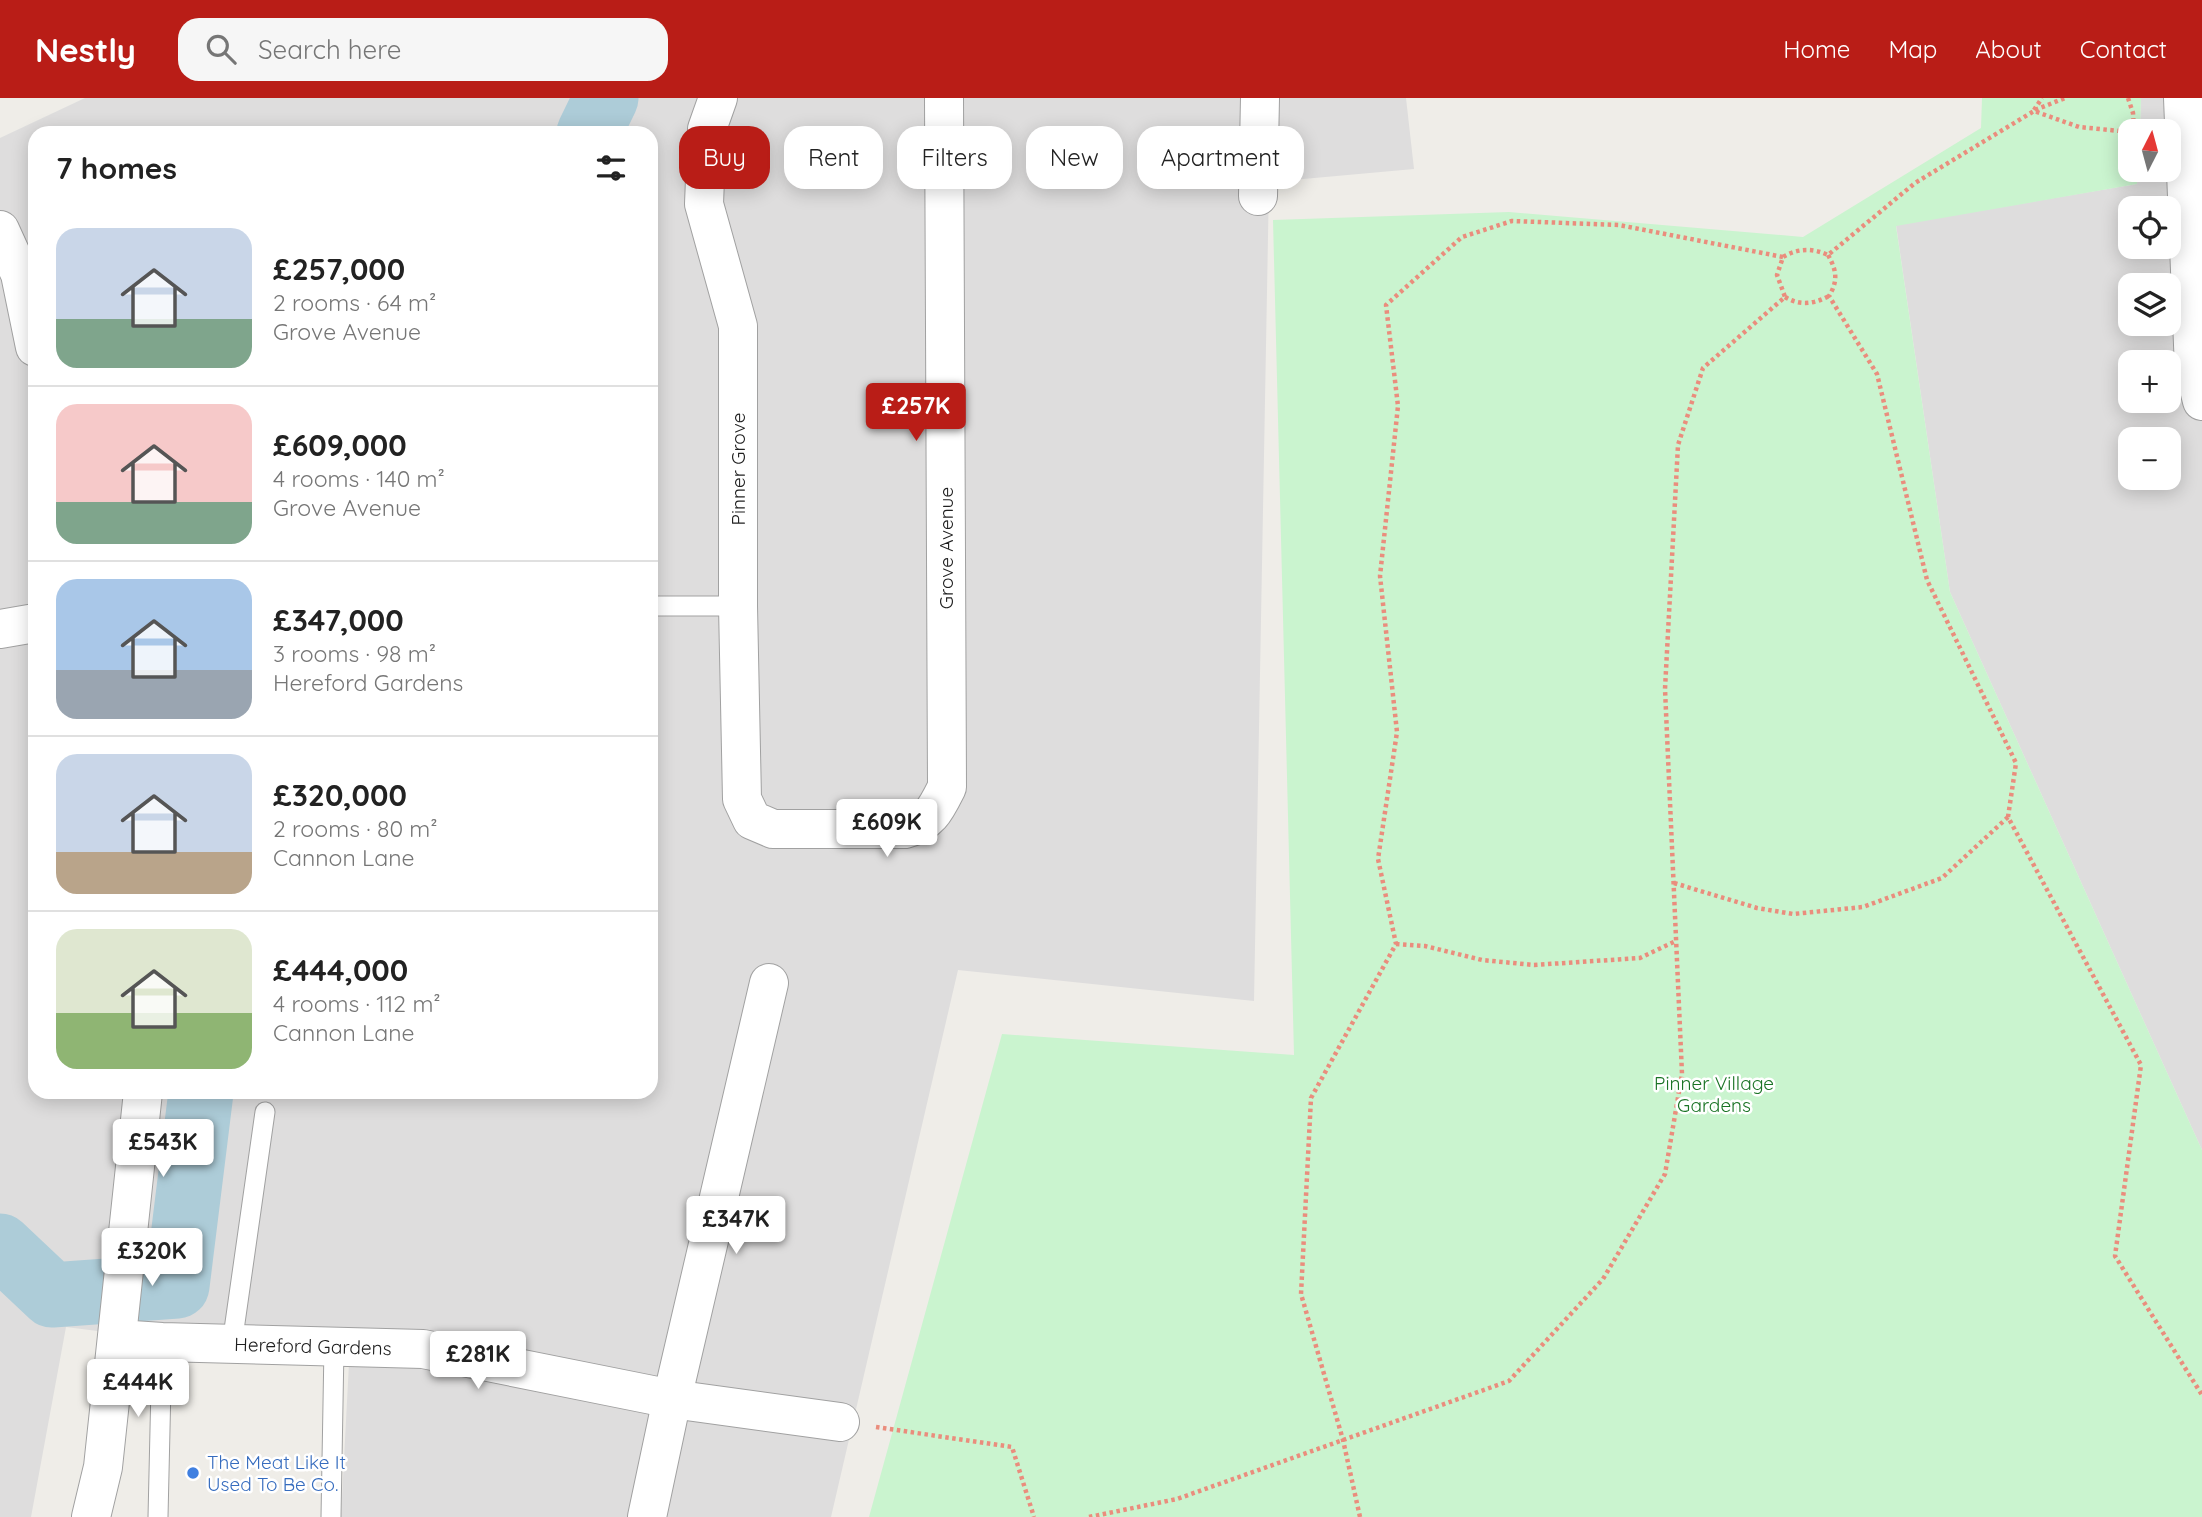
<!DOCTYPE html>
<meta charset="utf-8">
<style>
:root{--surface:#fff;--page:#f6f6f6;--text:#222;--muted:#767676;--line:#e0e0e0;--accent:#b91d17}
body{margin:0;font-family:Quicksand,sans-serif;background:var(--page);color:var(--text);height:100vh;display:flex;flex-direction:column;font-size:26px;white-space:nowrap}
*{box-sizing:border-box;margin:0}
p{font-size:23px;color:var(--muted)}
.icon{flex:none;width:38px;height:38px;fill:none;stroke:currentColor;stroke-width:2;stroke-linecap:round;stroke-linejoin:round}
.map{position:relative;flex:1;overflow:hidden}
.sheet{position:absolute;left:28px;top:28px;width:630px;height:973px;display:flex;flex-direction:column;background:var(--surface);border-radius:21px;box-shadow:0 4px 18px #0003}
.sheet>*{flex:none}
.hud{position:absolute;left:679px;top:28px;width:665px;height:63px;display:flex;gap:14px}
.needle{width:46px;rotate:6deg}
.fabs{position:absolute;left:2118px;top:21px;display:grid;gap:14px}
.fabs a{display:grid;place-items:center;width:63px;height:63px;border-radius:14px;background:var(--surface);box-shadow:0 4px 18px #0003;font-size:35px}
.price{position:absolute;translate:-50% -60px;padding:0 16px;border-radius:7px;background:#fff;color:#222;font-size:23px;line-height:46px;filter:drop-shadow(0 2px 4px #0008)}
.price::after{content:'';position:absolute;left:50%;top:42px;width:21px;height:16px;margin-left:-10px;background:inherit;clip-path:polygon(0 0,100% 0,50% 100%)}
.price.current{background:var(--accent);color:#fff}
ul{padding:0;list-style:none}
li{display:flex;align-items:center;gap:21px;height:175px;padding:0 28px}
li+li{border-top:2px solid var(--line)}
li span{display:grid;place-items:center;flex:none;width:196px;height:140px;border-radius:21px;color:#555}
li>.icon{margin-inline-start:auto}
span .icon{width:84px;height:84px;fill:#fffc;stroke-width:1}
li b{font-size:30px}
h2{display:flex;justify-content:space-between;align-items:center;height:84px;padding:0 28px;font-size:30px}
.pill{padding:0 24px;border-radius:21px;background:var(--surface);box-shadow:0 4px 18px #0003;font-size:24px;line-height:63px}
.pill.current{background:var(--accent);color:#fff}
header{display:flex;align-items:center;gap:42px;box-sizing:border-box;height:98px;padding:0 35px;background:var(--accent);color:#fff}
header strong{font-size:33px}
nav{display:flex;gap:38px;margin-inline-start:auto;font-size:24px}
.search{width:490px;height:63px;background:var(--page);display:flex;align-items:center;gap:18px;box-sizing:border-box;padding:0 24px;border-radius:21px;color:var(--muted);font-size:26px}
.map>svg:first-child{display:block}
</style>
<header>
<strong>Nestly</strong>
<div class="search"><svg class="icon" aria-label="search" viewBox="0 0 24 24"><circle cx="10" cy="10" r="6"/><path d="M15 15l6 6"/></svg>Search here</div>
<nav><a>Home</a><a>Map</a><a>About</a><a>Contact</a></nav>
</header>
<div class="map">
<svg width="2202" height="1419" viewBox="0 0 2202 1419">
<rect width="100%" height="100%" fill="#efede8"/>
<!-- residential -->
<path fill="#dedddd" fill-rule="evenodd" d="M85,0h1321l8,71 -145,13 -15,819 -296,-31 -127,547h-490l8,-154 -283,-36 -35,190h-31v-1379zM35,35h616v959h-616z
M2141,0h61v1052l-252,-558 -54,-367 241,-41 1,-14h30v-39h-28zM2130,110h38v39h-38zM2130,187h38v39h-38zM2130,264h38v39h-38zM2130,341h38v39h-38z"/>
<!-- park -->
<path fill="#caf4cf" d="M1982,0h159l-1,33h-10v39h8l-1,14 -241,42 54,366 252,558v367h-1333l133,-483 292,21 -21,-835 236,-8 294,25 178,-109z"/>
<g fill="none" stroke-linecap="round" stroke-linejoin="round">
<!-- river -->
<path stroke="#adccd8" stroke-width="65" d="M589,35l17,-35
M0,1148l52,49 125,-9 24,-194"/>
<defs>
<path id="service" d="M651,508h87
M232,1246l33,-232
M158,1419l4,-175
M331,1419l3,-170"/>
<g id="minor">
<path d="M718,0l-11,31 -3,75 34,122v280l4,193 10,21 21,9h132c25,-6 31,-20 42,-42l-3,-689"/>
<path d="M1258,98l2,-98"/>
<path d="M0,132l20,44 15,73"/>
<path d="M0,531l35,-6"/>
<path id="s1" d="M117,1241l45,3 261,7 249,50 168,23"/>
<path d="M91,1419l12,-50 40,-375"/>
<path d="M647,1419l25,-118 97,-416"/>
</g>
<path id="tertiary" d="M2183,0l11,271 8,32"/>
</defs>
<!-- service casing -->
<use href="#service" stroke="#a1a1a1" stroke-width="21"/>
<!-- minor casing -->
<use href="#minor" stroke="#a1a1a1" stroke-width="40"/>
<!-- tertiary casing -->
<use href="#tertiary" stroke="#a1a1a1" stroke-width="40"/>
<!-- path -->
<path stroke="#ea8d7d" stroke-width="4.5" stroke-dasharray="3.5 3.5" stroke-linecap="butt" d="M2128,0l5,15 1,18
M2034,12l8,-12
M2035,12l30,-12
M1828,157c9,16 10,26 1,41l48,78 50,206 89,183 -8,54 133,248 -26,191 87,139
M1785,199c15,9 29,7 44,-1
M1674,785l83,25 36,6 70,-7 79,-29 66,-61
M1396,846l29,2 57,14 52,5 106,-7 36,-17
M876,1329l136,20 22,70
M1089,1419l88,-18 332,-118 94,-102 62,-105 17,-100 -17,-385 13,-244 25,-77 82,-71 -8,-22 6,-18c15,-9 30,-9 45,-2l87,-72 119,-72 45,16 51,5
M1360,1419l-17,-77 -42,-146 10,-196 85,-154 -18,-85 19,-127 -17,-156 18,-170 -12,-101 76,-68 50,-16 107,4 164,32"/>
<!-- service -->
<use href="#service" stroke="#fff" stroke-width="19"/>
<!-- minor -->
<use href="#minor" stroke="#fff" stroke-width="38"/>
<!-- tertiary -->
<use href="#tertiary" stroke="#fff" stroke-width="38"/>
</g>
<!-- markers -->
<circle fill="#3f7fe0" stroke="#fff" stroke-width="2.5" cx="193" cy="1375" r="7"/>
<g text-anchor="middle" stroke-width="5" stroke-linejoin="round" paint-order="stroke">
<!-- street labels -->
<g font-size="19" fill="#202020" stroke="#fff">
<text transform="translate(738 371) rotate(-90)" y="7">Pinner Grove</text>
<text transform="translate(946 450) rotate(-90)" y="7">Grove Avenue</text>
<text dy="7" stroke="none"><textPath href="#s1" startOffset="196">Hereford Gardens</textPath></text>
</g>
<!-- park labels -->
<g font-size="19" fill="#197324" stroke="#fff">
<text x="1714" y="992">Pinner Village<tspan x="1714" dy="22">Gardens</tspan></text>
</g>
<!-- shop labels -->
<g font-size="19" fill="#366cbe" stroke="#fff" text-anchor="start">
<text x="207" y="1371">The Meat Like It<tspan x="207" dy="22">Used To Be Co.</tspan></text>
</g>
</g>
</svg>
<div class="fabs">
<a><svg class="needle" viewBox="-14 -14 28 28"><path d="M0-13l5 13h-10z" fill="#e53935"/><path d="M0 13l5-13h-10z" fill="#767676"/></svg></a>
<a><svg class="icon" aria-label="locate" viewBox="0 0 24 24"><circle cx="12" cy="12" r="6"/><path d="M12 2v4M12 18v4M2 12h4M18 12h4"/></svg></a>
<a><svg class="icon" aria-label="layers" viewBox="0 0 24 24"><path d="M12 4l9 5-9 5-9-5zM3 14l9 5 9-5"/></svg></a>
<a>+</a>
<a>−</a>
</div>
<b class="price current" style="left:916px;top:345px">£257K</b>
<b class="price" style="left:887px;top:761px">£609K</b>
<b class="price" style="left:163px;top:1081px">£543K</b>
<b class="price" style="left:736px;top:1158px">£347K</b>
<b class="price" style="left:152px;top:1190px">£320K</b>
<b class="price" style="left:478px;top:1293px">£281K</b>
<b class="price" style="left:138px;top:1321px">£444K</b>
<div class="hud">
<a class="pill current">Buy</a>
<a class="pill">Rent</a>
<a class="pill">Filters</a>
<a class="pill">New</a>
<a class="pill">Apartment</a>
</div>
<section class="sheet">
<h2>7 homes<svg class="icon" aria-label="filters" viewBox="0 0 24 24"><path d="M4 7h16M4 17h16"/><circle cx="9" cy="7" r="2"/><circle cx="15" cy="17" r="2"/></svg></h2>
<ul>
<li><span style="background:linear-gradient(#c9d6e8 65%,#7fa58c 0)"><svg class="icon" aria-label="home" viewBox="0 0 24 24"><path d="M3 11l9-7 9 7M6 9v11h12V9"/></svg></span><div><b>£257,000</b><p>2 rooms · 64 m²</p><p>Grove Avenue</p></div></li>
<li><span style="background:linear-gradient(#f6c9c9 70%,#7fa58c 0)"><svg class="icon" aria-label="home" viewBox="0 0 24 24"><path d="M3 11l9-7 9 7M6 9v11h12V9"/></svg></span><div><b>£609,000</b><p>4 rooms · 140 m²</p><p>Grove Avenue</p></div></li>
<li><span style="background:linear-gradient(#a9c7e8 65%,#9aa5b1 0)"><svg class="icon" aria-label="home" viewBox="0 0 24 24"><path d="M3 11l9-7 9 7M6 9v11h12V9"/></svg></span><div><b>£347,000</b><p>3 rooms · 98 m²</p><p>Hereford Gardens</p></div></li>
<li><span style="background:linear-gradient(#c9d6e8 70%,#b9a48a 0)"><svg class="icon" aria-label="home" viewBox="0 0 24 24"><path d="M3 11l9-7 9 7M6 9v11h12V9"/></svg></span><div><b>£320,000</b><p>2 rooms · 80 m²</p><p>Cannon Lane</p></div></li>
<li><span style="background:linear-gradient(#dfe7d0 60%,#8fb573 0)"><svg class="icon" aria-label="home" viewBox="0 0 24 24"><path d="M3 11l9-7 9 7M6 9v11h12V9"/></svg></span><div><b>£444,000</b><p>4 rooms · 112 m²</p><p>Cannon Lane</p></div></li>
</ul>
</section>
</div>
